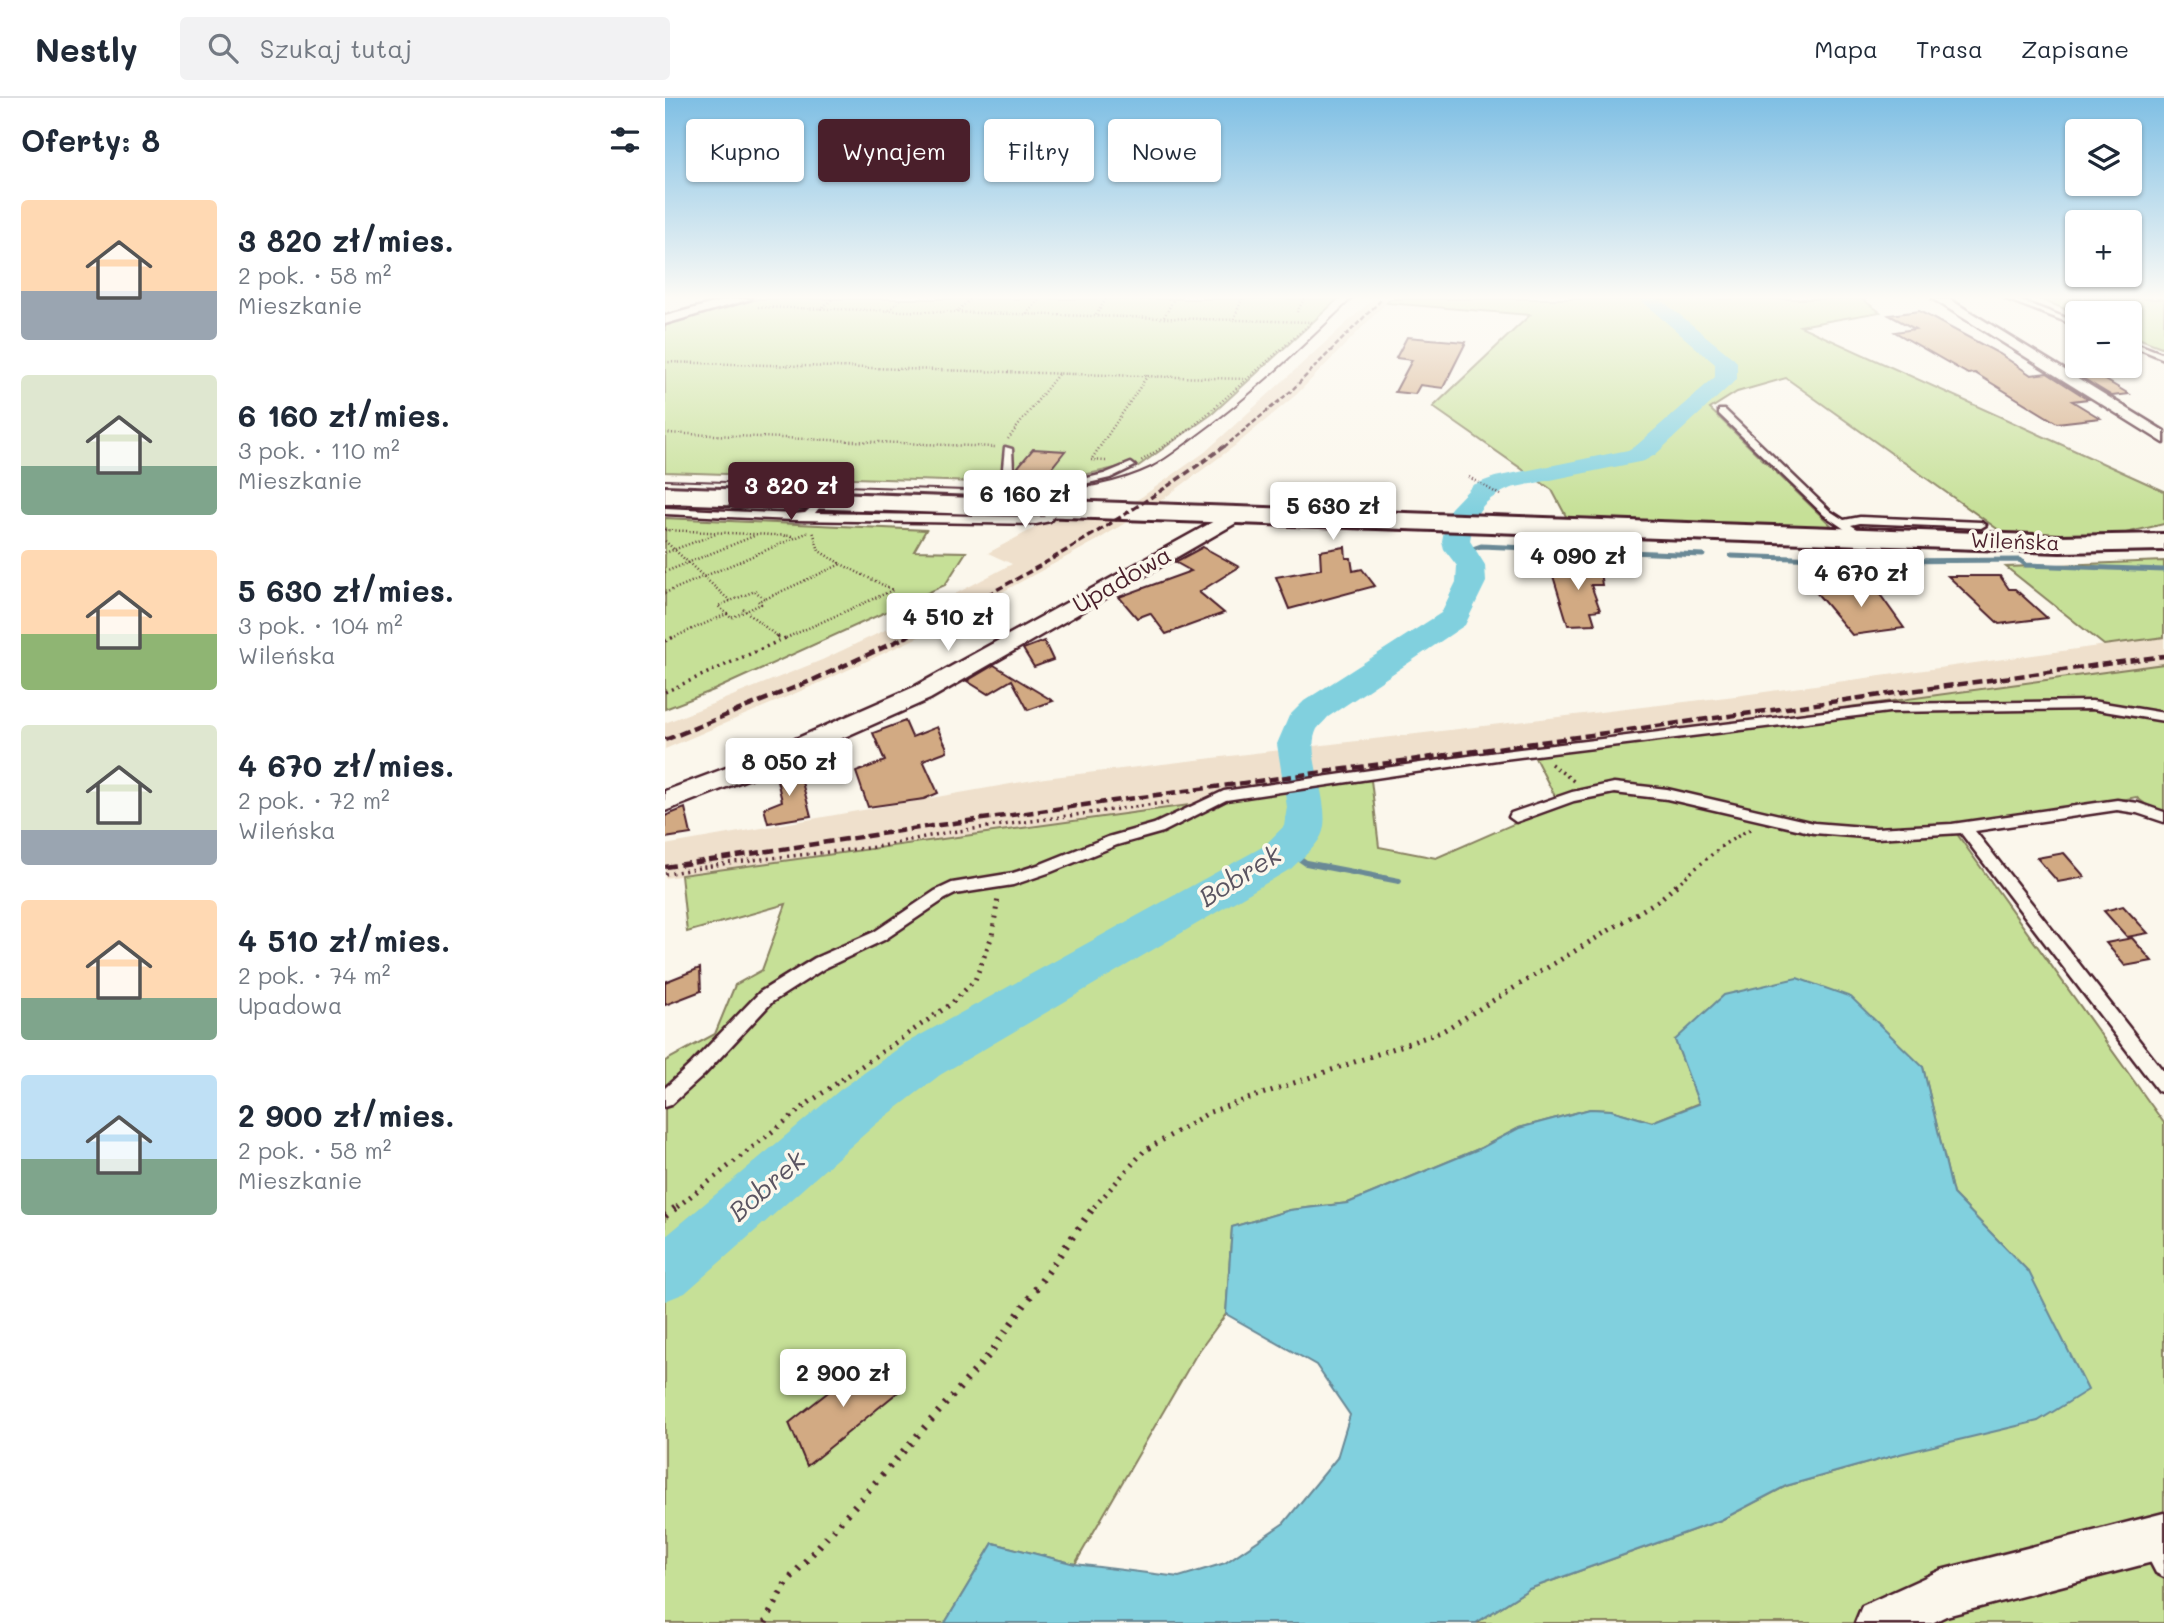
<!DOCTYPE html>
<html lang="pl">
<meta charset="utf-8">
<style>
:root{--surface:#fff;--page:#f2f2f3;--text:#1f2937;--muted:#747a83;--line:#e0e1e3;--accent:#4a1f2b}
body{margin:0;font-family:Mali,sans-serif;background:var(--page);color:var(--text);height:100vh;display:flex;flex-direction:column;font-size:26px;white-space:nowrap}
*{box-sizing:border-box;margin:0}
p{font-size:23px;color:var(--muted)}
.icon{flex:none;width:38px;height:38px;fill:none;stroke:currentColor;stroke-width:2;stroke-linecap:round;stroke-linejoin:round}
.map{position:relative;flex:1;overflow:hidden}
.drawer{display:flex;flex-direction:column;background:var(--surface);width:665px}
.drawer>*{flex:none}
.top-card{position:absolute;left:21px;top:21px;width:665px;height:63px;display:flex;gap:14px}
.buttons{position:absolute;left:1400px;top:21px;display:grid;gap:14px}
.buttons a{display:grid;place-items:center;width:77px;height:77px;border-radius:7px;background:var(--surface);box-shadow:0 2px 5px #0004;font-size:35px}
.price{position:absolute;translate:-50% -60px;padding:0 16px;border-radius:7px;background:#fff;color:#222;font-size:23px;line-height:46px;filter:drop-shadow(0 2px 4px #0008)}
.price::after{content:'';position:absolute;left:50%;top:42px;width:21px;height:16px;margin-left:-10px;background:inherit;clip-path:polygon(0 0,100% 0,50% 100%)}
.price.active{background:var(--accent);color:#fff}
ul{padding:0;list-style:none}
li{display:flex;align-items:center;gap:21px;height:175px;padding:0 21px}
li span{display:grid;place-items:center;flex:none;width:196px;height:140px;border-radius:7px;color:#555}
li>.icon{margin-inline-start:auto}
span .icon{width:84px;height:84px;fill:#fffc;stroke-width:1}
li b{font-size:30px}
h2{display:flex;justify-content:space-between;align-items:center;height:84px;padding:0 21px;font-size:30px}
.chip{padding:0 24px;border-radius:7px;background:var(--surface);box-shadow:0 2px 5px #0004;font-size:24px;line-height:63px}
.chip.active{background:var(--accent);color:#fff}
header{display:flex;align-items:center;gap:42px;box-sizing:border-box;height:98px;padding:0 35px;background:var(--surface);border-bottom:2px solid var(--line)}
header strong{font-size:33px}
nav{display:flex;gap:38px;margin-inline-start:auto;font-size:24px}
.search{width:490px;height:63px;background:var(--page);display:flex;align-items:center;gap:18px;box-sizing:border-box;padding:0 24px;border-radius:7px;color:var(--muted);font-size:26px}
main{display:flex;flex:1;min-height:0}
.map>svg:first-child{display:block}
</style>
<header>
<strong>Nestly</strong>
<div class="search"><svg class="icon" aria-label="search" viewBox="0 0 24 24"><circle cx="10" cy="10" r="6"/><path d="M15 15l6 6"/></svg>Szukaj tutaj</div>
<nav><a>Mapa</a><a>Trasa</a><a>Zapisane</a></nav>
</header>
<main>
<section class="drawer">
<h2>Oferty: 8<svg class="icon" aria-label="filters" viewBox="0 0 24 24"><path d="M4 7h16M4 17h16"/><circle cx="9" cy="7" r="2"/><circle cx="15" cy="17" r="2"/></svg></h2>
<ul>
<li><span style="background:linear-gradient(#ffd9b3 65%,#9aa5b1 0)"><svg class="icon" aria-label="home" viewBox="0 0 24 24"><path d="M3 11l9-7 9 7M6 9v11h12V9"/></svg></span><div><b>3 820 zł/mies.</b><p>2 pok. · 58 m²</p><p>Mieszkanie</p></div></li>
<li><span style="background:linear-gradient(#dfe7d0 65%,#7fa58c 0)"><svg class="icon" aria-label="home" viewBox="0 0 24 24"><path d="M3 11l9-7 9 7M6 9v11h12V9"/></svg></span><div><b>6 160 zł/mies.</b><p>3 pok. · 110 m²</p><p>Mieszkanie</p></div></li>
<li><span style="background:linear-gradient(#ffd9b3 60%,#8fb573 0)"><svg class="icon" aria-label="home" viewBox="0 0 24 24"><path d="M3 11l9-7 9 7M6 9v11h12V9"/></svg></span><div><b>5 630 zł/mies.</b><p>3 pok. · 104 m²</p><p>Wileńska</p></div></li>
<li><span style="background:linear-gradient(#dfe7d0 75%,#9aa5b1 0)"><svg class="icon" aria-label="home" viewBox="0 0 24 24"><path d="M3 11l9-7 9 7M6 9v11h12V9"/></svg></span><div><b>4 670 zł/mies.</b><p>2 pok. · 72 m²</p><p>Wileńska</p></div></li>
<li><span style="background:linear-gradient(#ffd9b3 70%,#7fa58c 0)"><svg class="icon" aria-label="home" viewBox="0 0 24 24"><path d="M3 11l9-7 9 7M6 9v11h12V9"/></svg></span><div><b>4 510 zł/mies.</b><p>2 pok. · 74 m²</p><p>Upadowa</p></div></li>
<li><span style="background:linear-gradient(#bfe0f5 60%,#7fa58c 0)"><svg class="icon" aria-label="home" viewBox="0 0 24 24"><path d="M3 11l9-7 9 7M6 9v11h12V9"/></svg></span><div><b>2 900 zł/mies.</b><p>2 pok. · 58 m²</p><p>Mieszkanie</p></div></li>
</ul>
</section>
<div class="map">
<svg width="1499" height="1525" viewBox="0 0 1499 1525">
<rect width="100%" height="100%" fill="#fbf7ec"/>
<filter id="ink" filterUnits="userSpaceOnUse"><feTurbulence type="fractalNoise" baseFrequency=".0143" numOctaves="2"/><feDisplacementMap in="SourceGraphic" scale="14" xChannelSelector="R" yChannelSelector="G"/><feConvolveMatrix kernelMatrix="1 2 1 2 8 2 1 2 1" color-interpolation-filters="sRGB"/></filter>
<g filter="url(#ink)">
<!-- built -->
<path fill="#efe0cc" d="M708,201h17l-93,95 -61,51 -77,57 -63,39 -171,93 -101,47 -159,68v-26l157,-63 80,-38 110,-58 -24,-11 65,-35 54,1 36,-23 62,-44z
M1499,539v27l-425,58 -368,58 -706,98v-33l380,-67 690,-82z"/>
<!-- green -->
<path fill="#c6e097" stroke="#888061" stroke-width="2" d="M93,201h580l-126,115 -75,53 -9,-2 -62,14 -59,4 -342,-11v-149z
M725,201h472l18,13 -80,14 364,165v33l-51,12 -110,-3 -217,-155 -49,14 -27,17 125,120 -267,-9 -16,-30 -119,-83 97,-92 -143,-12z
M1375,201h124v49l-34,-13v-22l-53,1z
M0,420l261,12 -12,21 52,1 -21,33 -231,105 -49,19z
M1499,463v76l-60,8 -98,-78z
M1499,566v154l-28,-21 -179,37 207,289v500h-688l53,-34 192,-69 65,-34 114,-32 129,-182 -76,-78 -30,-127 -248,-27 24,63 -47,19 -41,-12 -21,-1 -71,19 -38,20 -133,55 -58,7 -58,17 -6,87 -30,41 -121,209 -82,-21 -48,80h-280v-562l50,-27 20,-49 27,-15 24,-66 -99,28 -6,-57 690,-95 8,67 57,11 123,-54 -26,-50 206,-32z"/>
<!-- water -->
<path fill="#81d0de" stroke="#6b8996" stroke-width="2" d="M1132,880l54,19 72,70 30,127 76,78 59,118 -50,31 -138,33 -114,32 -65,34 -192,69 -53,34h-531l48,-80 82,21 104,13 46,-14 59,-40 53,-65 13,-43 -34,-50 -90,-51 6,-87 58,-17 58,-7 133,-55 38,-20 71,-19 21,1 41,12 47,-18 -24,-64 49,-45z"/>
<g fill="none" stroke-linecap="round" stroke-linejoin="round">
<!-- stream-far1 -->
<path stroke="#6b8996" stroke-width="5" d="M796,455l20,-7 222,9
M1066,458l151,5 138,-1 6,5 138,5"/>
<!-- stream -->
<path stroke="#6b8996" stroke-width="6" d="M621,751l20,14 93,18"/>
<!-- river -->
<path fill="#81d0de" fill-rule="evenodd" d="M974,201h21l73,59 4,4v17l-82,76 -11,6 -133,27c-29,13 -36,22 -41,53l15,24 1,17 -21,43 -137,92c-3,4 -8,8 -11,12 -13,25 14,71 6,102 -4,14 -21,27 -31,37l-352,207 -64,49 -191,169 -20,8v-64l175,-147 66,-47 358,-197 20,-20 3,-19 -10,-63 12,-28 15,-15 137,-88 15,-31 1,-16 -13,-17 -2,-8 5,-27 4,-6 22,-23 22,-8 133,-27 9,-5 78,-68v-13z"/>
</g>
<!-- building -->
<path fill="#d2aa83" stroke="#4a1f2b" stroke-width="2" d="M1254,213l81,43 31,21 16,-2 41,26 -16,2 28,17 -43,5 -82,-50 -7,1 -73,-42 20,-3 -26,-14z
M742,239l59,5 -23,46 -23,-3 -5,9 -20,-2 17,-32 -16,-2z
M1422,271l42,25 -17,2 -41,-25z
M368,351l32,2 -16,20 -32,-3z
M538,449l36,20 -40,25 25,21 -58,21 -16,-21 -13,5 -18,-21 72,-26 -16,-9z
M680,449l1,11h5l2,13 9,-2 13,17 -86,23 -13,-32 45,-8 -1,-18z
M885,468h49l3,19h-11l9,25 -9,1 4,13 -27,1z
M1283,478h52l9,13h6l32,29 -48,6z
M1195,488h14l30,42 -52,7 -37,-44z
M379,543l9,19 -19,7 -11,-18z
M329,567l21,13 38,23 -25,9 -16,-30 -24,14 -21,-13z
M240,623l7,16 25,-10 9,19 1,5 -24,9 15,33 -14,6 -56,8 -12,-35 29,-11 -12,-28z
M132,665l14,53 -43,7 -4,-15 18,-7 -5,-21 5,-2 -3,-8z
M20,710l6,26 -26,4v-22z
M1399,755l21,24 -27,5 -21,-24z
M1458,808l25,27 -21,4 -23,-26z
M1467,840l20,23 -27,5 -19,-23z
M35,870l1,23 -36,14v-23z
M214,1254l19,40 -91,74 -18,-43z"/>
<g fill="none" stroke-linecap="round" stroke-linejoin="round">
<defs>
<path id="lane" d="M1341,201h10l61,23v4z
M1465,243l34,13v5l-34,-14z
M1054,312h6l105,101 14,9 16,-3 121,5 5,3 -5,3 -121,-5 -9,2 8,5 5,7 -8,2 -4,-5 -28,-19 -105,-101z
M340,349l7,2 1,21 53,6 3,1 2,5 33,-8 27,-11 4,3 -25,12 -39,9 1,8 -22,26 -14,3 -242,-4 -129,-6v-6l129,6 11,-1 9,-8 5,3 -4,5 229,4 18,-22v-14l-55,-7 -4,-6z
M1427,603l72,12v8l-72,-12 -203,3 -385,47 -278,41 -63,32 -46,13 -66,27 -38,13 -58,9 -10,5 -61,41 -59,28 -53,34 -68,73 -33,30 -6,2v-19l27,-25 68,-71 55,-34 59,-26 61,-41 17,-8 61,-10 28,-9 67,-27 46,-13 70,-33 280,-40 385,-47z
M949,685l53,6 147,34 62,5 76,-4 165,-24 21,3 26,9v10l-27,-9 -20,-3 -142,21 189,241v21l-6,-2 -197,-258 -85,5 -62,-5 -147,-34 -53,-6 -40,8 -58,21 -7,-5 2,-4 61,-21z
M1488,1434c11,7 11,29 11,45l-8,-4 -15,-29 4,-8z"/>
<path id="street" d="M64,201h22l-86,25v-8z
M1268,201h16l215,132v12z
M571,411l7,2 2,4 -2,4 -313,180 -162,72 -103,40v-20l85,-32 164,-72z
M1499,1415v46l-218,57 -14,7h-77l7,-17 79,-36z"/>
<path id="secondary" d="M0,389l1395,49 104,-2v16l-104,2 -1395,-49z"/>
</defs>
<!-- lane casing -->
<use href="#lane" stroke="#4a1f2b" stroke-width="5"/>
<!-- street casing -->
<use href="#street" stroke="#4a1f2b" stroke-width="5"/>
<!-- secondary casing -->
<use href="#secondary" stroke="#4a1f2b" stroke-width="6"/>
<!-- path-far3 -->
<path stroke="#4a1f2b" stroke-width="2.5" stroke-dasharray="1 2.5" stroke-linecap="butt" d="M93,209l554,15 -123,108 -48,31
M155,211l13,-10
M224,212l13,-11
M291,214l15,-13
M632,214l7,-13
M361,216l14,-15
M431,217l10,-16
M499,219l10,-18
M569,221l8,-20
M0,264l580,17
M0,335l330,14
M343,341l50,-65
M441,363l-15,-1 57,-85
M804,379l31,18
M0,432l129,6
M0,443l65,60
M0,455l51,-19
M0,474l89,-36
M0,495l144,-61
M78,511l36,29
M62,516l4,4 30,-14 -3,-3 6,-2
M7,540l55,-24 -9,-8 37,-15 10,8 76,-35 -22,-13 -6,-20
M121,540l107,-48 -52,-26"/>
<!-- path-far2 -->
<path stroke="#4a1f2b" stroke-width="3.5" stroke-dasharray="2 4.5" stroke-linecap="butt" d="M112,538l5,4
M0,543l11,-5
M0,594l125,-56
M886,666l24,18
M0,776l69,-12 142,-15 68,-14 226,-31
M1011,787l47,-40 27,-16"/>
<!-- path-far1 -->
<path stroke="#4a1f2b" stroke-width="5" stroke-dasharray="2 6" stroke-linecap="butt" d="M12,1109l134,-106 140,-97 24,-24 17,-44 6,-38
M429,1109l50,-56 66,-39 231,-80 218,-132 19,-16"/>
<!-- path -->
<path stroke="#4a1f2b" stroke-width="7" stroke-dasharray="2.5 8" stroke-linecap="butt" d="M0,1118l14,-11
M100,1525l21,-40 203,-228 106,-150"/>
<!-- lane -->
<use href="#lane" fill="#fbf7ec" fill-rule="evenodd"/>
<!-- street -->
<use href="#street" fill="#fbf7ec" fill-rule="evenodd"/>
<!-- secondary -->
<use href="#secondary" fill="#fbf7ec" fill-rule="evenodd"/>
<!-- tram -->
<path stroke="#4a1f2b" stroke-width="2" d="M0,382l361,12c42,-1 86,-6 125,-25 16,-8 30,-20 44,-30 57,-41 107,-90 157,-138"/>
<!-- rail-far2 -->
<path stroke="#4a1f2b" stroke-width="2.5" stroke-dasharray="5 2.5" stroke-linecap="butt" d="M559,349l67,-56 91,-92"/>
<!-- rail-far1 -->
<path stroke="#4a1f2b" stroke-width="3.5" stroke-dasharray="7 3.5" stroke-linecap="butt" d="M239,540c113,-56 220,-118 322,-193"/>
<!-- rail -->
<path stroke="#4a1f2b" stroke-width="4.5" stroke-dasharray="10 4.5" stroke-linecap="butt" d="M0,642l148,-60 95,-44
M0,769l267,-41 1232,-170"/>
</g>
</g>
<!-- sky -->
<linearGradient id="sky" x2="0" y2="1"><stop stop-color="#7fbfe4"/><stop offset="0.48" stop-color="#fdfbf6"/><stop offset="1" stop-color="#fdfbf6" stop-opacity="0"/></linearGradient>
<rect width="1499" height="415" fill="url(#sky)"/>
<g text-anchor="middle" stroke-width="7" stroke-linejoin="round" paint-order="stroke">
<!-- far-street labels -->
<g font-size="21" fill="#4a1f2b" stroke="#fbf7ec">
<text transform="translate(1350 444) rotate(2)" y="7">Wileńska</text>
</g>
<!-- street labels -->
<g font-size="24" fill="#4a1f2b" stroke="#fbf7ec">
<text transform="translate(457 482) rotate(-30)" y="8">Upadowa</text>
</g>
<!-- water labels -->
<g font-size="26" font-style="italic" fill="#5a5461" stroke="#fbf7ec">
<text transform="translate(575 778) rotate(-32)" y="9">Bobrek</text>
<text transform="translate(102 1088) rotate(-41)" y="9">Bobrek</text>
</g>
</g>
</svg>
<div class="buttons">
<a><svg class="icon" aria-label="layers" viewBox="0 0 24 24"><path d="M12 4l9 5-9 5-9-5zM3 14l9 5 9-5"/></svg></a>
<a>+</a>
<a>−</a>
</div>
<b class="price active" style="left:126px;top:424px">3 820 zł</b>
<b class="price" style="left:360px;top:432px">6 160 zł</b>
<b class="price" style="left:668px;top:444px">5 630 zł</b>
<b class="price" style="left:913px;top:494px">4 090 zł</b>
<b class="price" style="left:1196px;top:511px">4 670 zł</b>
<b class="price" style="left:283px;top:555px">4 510 zł</b>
<b class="price" style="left:124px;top:700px">8 050 zł</b>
<b class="price" style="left:178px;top:1311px">2 900 zł</b>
<div class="top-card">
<a class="chip">Kupno</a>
<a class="chip active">Wynajem</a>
<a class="chip">Filtry</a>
<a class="chip">Nowe</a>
</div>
</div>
</main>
